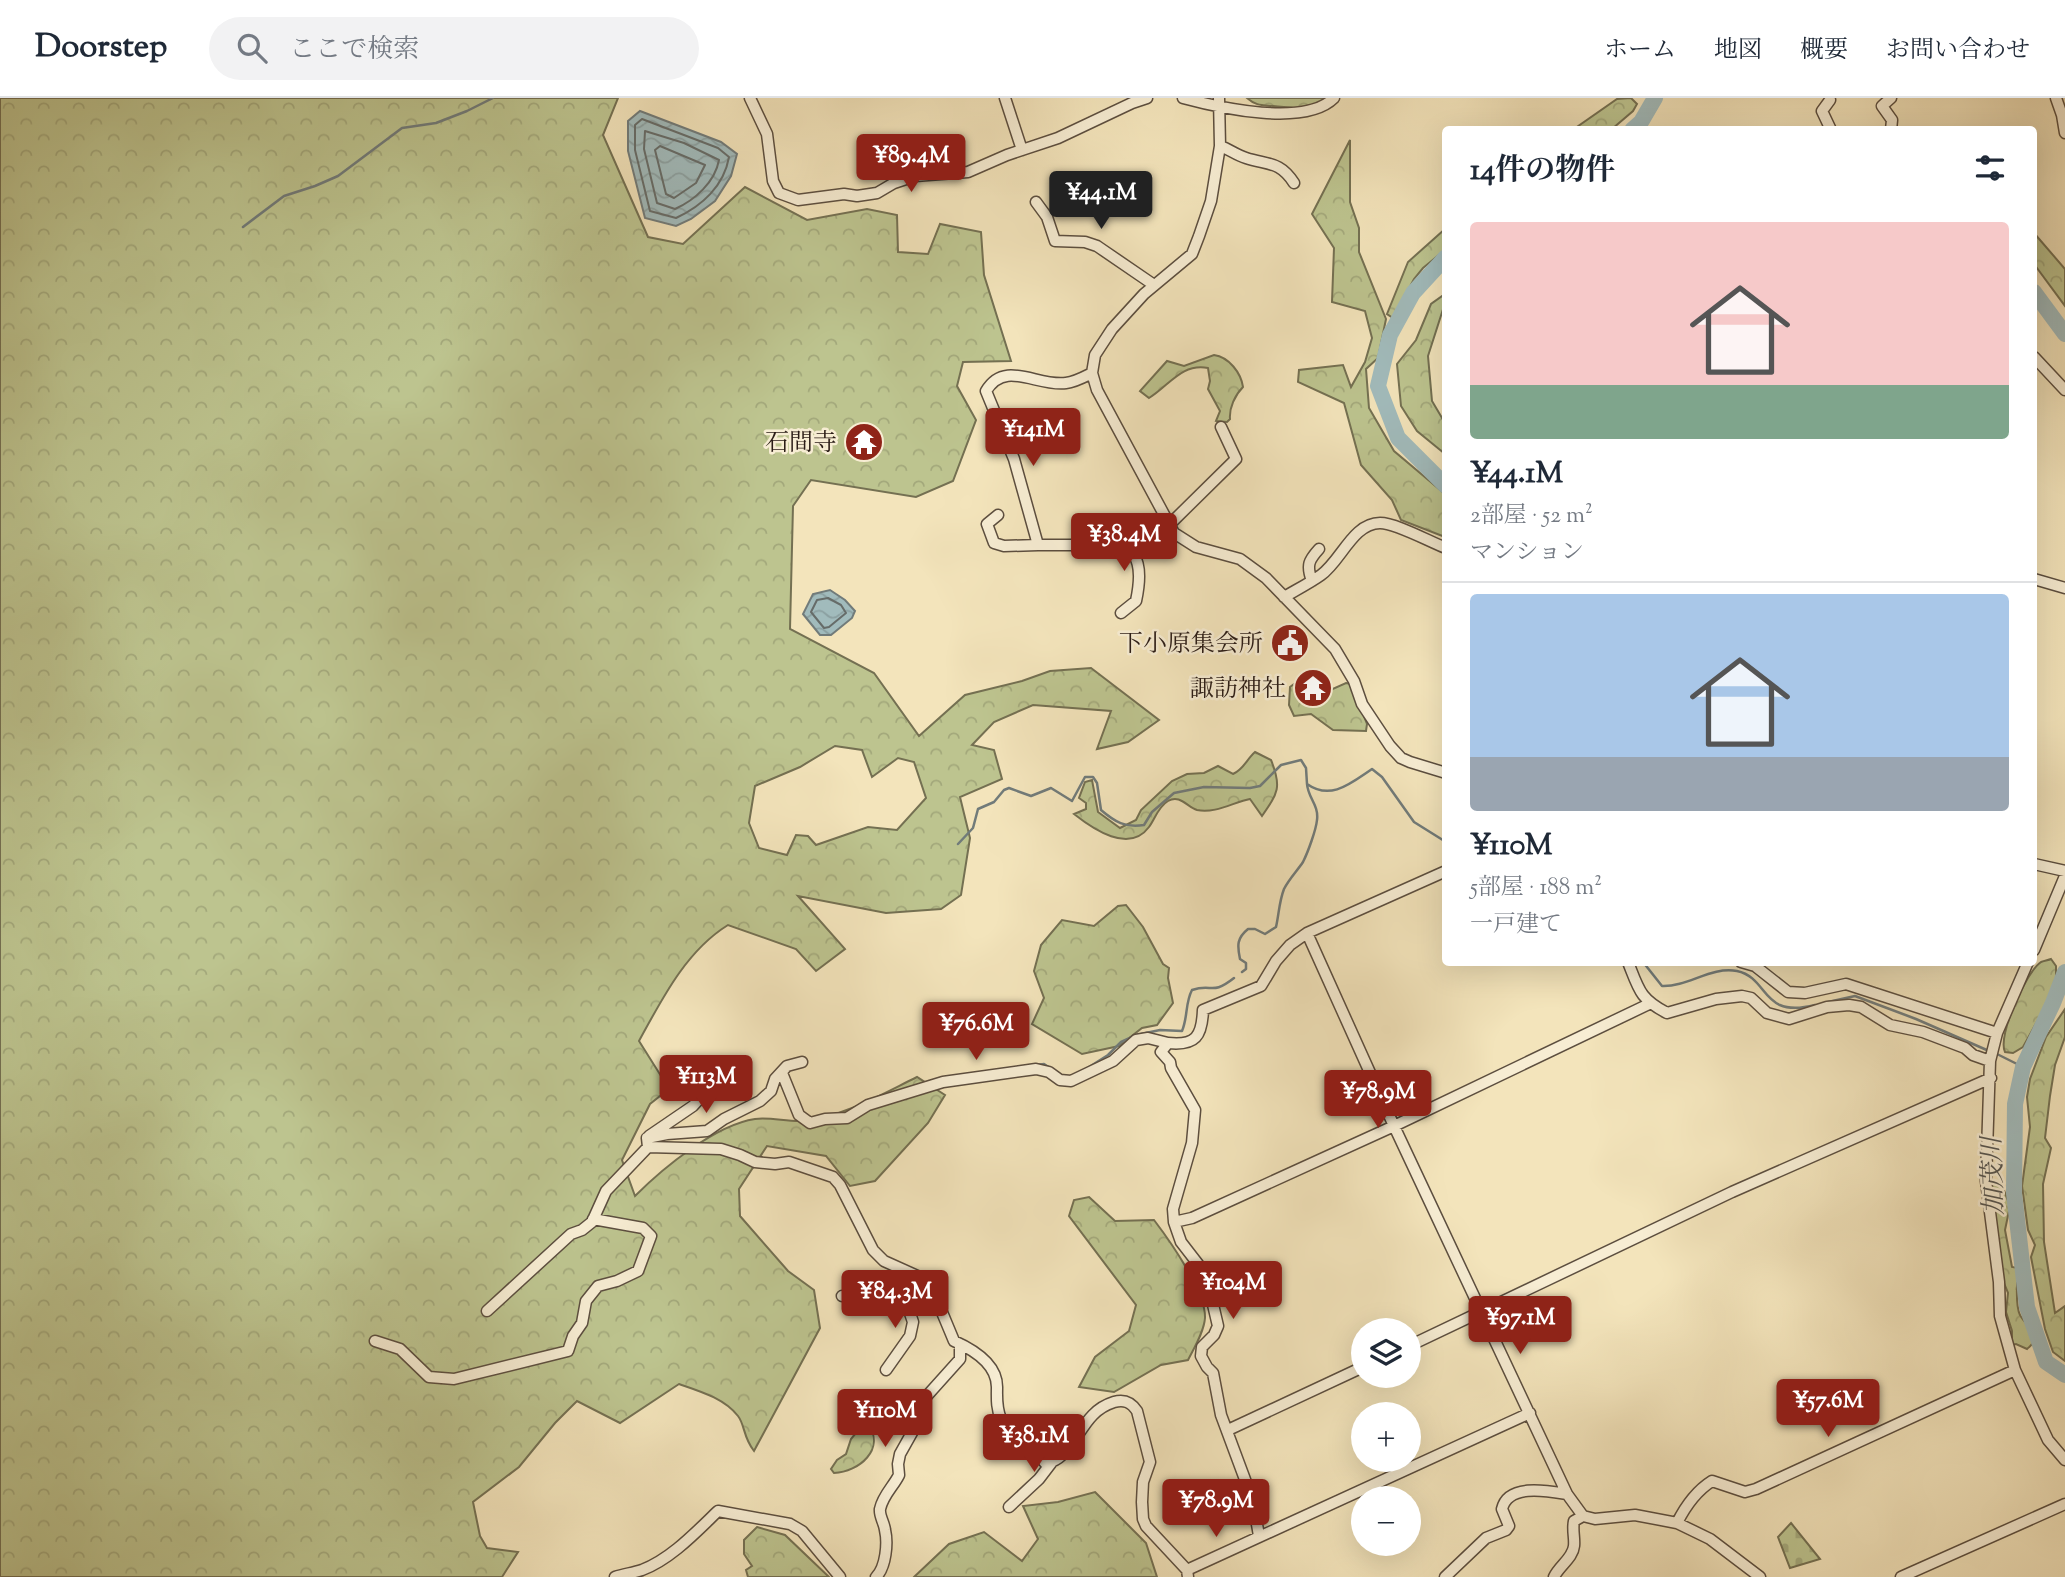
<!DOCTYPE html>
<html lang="ja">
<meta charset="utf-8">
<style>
:root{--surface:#fff;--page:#f2f2f3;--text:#1f2937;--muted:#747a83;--line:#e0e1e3;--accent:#8f2418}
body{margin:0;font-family:"Sorts Mill Goudy","Noto Serif JP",serif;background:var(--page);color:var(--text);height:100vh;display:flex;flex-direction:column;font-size:26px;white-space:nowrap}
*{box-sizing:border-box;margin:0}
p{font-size:23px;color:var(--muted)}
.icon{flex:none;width:38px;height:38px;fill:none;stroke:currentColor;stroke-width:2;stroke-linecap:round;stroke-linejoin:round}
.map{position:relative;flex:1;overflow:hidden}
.panel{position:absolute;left:1442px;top:28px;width:595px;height:840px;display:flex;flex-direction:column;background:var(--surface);border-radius:7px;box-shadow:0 7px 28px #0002}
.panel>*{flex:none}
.fabs{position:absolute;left:1351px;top:1220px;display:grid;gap:14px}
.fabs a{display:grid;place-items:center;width:70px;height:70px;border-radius:50%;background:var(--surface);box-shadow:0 7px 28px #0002;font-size:35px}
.price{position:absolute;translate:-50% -60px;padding:0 16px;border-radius:7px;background:var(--accent);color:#fff;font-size:23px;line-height:46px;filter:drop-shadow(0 2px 4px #0008)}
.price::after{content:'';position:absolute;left:50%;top:42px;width:21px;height:16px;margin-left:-10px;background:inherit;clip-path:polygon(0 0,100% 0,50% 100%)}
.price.on{background:#222;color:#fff}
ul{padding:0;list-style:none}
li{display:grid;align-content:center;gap:14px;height:371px;padding:0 28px}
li+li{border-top:2px solid var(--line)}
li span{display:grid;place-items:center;height:217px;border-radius:7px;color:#555}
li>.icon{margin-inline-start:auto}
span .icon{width:126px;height:126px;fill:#fffc;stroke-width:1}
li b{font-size:30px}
h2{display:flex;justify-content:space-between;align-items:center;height:84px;padding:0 28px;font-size:30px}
header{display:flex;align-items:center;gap:42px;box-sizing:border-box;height:98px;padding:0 35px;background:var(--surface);border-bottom:2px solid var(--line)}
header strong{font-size:33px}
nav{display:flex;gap:38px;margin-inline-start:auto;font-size:24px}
.search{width:490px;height:63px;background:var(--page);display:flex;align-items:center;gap:18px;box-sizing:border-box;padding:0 24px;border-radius:38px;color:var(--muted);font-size:26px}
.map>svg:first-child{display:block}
</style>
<header>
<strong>Doorstep</strong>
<div class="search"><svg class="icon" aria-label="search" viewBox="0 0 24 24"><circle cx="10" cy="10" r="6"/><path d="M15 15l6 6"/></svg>ここで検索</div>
<nav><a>ホーム</a><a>地図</a><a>概要</a><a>お問い合わせ</a></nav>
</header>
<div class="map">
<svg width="2065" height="1479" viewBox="0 0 2065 1479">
<defs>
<pattern id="forest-crowns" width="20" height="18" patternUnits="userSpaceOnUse" patternTransform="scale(1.75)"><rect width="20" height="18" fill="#bdc48f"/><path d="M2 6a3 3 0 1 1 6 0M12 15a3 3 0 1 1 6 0" fill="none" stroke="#a3a87b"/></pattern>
<pattern id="cemetery-stones" width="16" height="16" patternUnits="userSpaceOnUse" patternTransform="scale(1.75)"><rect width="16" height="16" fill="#bdc48f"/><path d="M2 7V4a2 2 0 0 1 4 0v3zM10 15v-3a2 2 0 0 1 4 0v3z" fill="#a3a87b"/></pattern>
<pattern id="water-waves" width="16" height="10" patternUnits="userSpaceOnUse" patternTransform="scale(1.75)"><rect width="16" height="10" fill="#a1bbbc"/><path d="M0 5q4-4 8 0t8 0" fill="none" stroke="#8ba0a1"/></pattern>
</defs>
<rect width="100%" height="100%" fill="#f3e4bb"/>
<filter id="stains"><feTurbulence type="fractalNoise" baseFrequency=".00286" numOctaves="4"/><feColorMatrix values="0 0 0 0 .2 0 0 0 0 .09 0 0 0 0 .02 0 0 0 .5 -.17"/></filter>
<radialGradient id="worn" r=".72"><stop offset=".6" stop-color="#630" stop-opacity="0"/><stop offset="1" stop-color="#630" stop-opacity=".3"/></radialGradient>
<!-- forest -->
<path fill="url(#forest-crowns)" stroke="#747052" stroke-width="2" fill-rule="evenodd" d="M0,0h618l-15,37 45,102 35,7 62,-57 62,33 60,-11 30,6 1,37 30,2 12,-30 41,8 3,43 27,86 -48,1 -6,24 19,34 -23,61 -37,16 -105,-17 -18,26 -3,123 84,44 45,63 46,-41 57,-14 28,-10 41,-3 68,52 -31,22 -31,7 14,-38 -78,-6 -39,17 -22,23 22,5 8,29 -42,18 10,41 -9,57 -20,14 -55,4 -88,-17 47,53 -29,22 -20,-22 -68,-24c-42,26 -66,74 -89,116l22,35 18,5 -29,23 -28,56 13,36c28,-28 80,-71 120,-77 16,-2 32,3 48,2 40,-4 79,-27 114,-44l28,18 -17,28 -53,58 -25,5 -24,-30 -59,-10 -28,43 1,27 48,55 26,19 6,38 -66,123c-11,-14 -9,-26 -16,-35 -14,-18 -39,-25 -59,-32l-59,39 -43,-22 -22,22 -36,44 -46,35 7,34 7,12 31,4 -16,25h-502zM835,648l27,4 10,27 26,-19 16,4 12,36 -29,32 -29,-3 -52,18 -8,-9 -12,-1 -9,20 -28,-7 -10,-25 6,-37 45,-19z
M1247,0h83c-23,14 -32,10 -57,8 -11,-1 -17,0 -26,-8z
M1631,0l6,6 -4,7 -21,18h-38l43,-30z
M1350,42v62l9,26v24l27,67 -8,39 -12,11 3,39 25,43 51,43v43l-44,-17 -9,-20 -31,-35 -17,-62 -46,-21 1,-12 44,-5 8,22 14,-25 7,-24 -7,-27 -33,-9 2,-54 -22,-34z
M1445,131v21l-22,18 -9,11 -21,39 -6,-4 21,-52z
M2034,135l31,36v37l-31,-42z
M1445,196v9l-17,53 4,45 13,22v31l-28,-23 -16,-25 -4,-42 19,-24 15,-36z
M1214,257c15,2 27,18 29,32 -8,8 -14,21 -13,32l-3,3 -11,-1 4,-10 -12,-22 2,-8 -2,-13c-27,-5 -39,18 -59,30l-9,-7 27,-30 17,5z
M1346,585l5,1 16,40 -1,7 -33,-1 -22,-16 -17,2 -5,-11 1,-18 4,-3 7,14 13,4 8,-2 6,-9z
M1255,654l16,8c11,27 7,33 -9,56l-12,-17c-16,3 -35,15 -53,11 -10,-3 -17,-16 -29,-9 -10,6 -13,18 -19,26 -20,27 -56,2 -75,-13l12,-5v-6l-7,-5 6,-16 7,-2 6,32 22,16 16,-8 5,-10 31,-29 15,-7 17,-1 14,-7 15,8c11,-5 13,-14 22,-22z
M1126,807l17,22 20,37 6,4 -1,10 5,25 -16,22 -15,3 -23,18 -37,8 -50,-30 12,-26 -10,-27 7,-26 21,-25 32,6 24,-20z
M2051,861l5,7v14l-6,18 -27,49 -10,6 -8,-1c-8,-16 21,-80 36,-90 2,-1 8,-2 10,-3z
M2065,911v28l-10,28 -5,31 -5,42 6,10 -8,36 1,58 11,71 10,-7v55l-12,-9 -8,-23 -14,-72 4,-12 -7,-15 -6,-44 8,-59 -3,-30 3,-18 16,-42z
M1994,1084l8,3 8,21 -5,24 7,37 6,1c-1,12 -3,37 2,47 4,8 15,15 14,25 -1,5 -4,6 -7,9l-11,-5 -4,1v-14l-6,-19 2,-19 -4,-10 -13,-98z
M1089,1099l26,24 39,-1c16,21 52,72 51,98 -1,14 -11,30 -17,42l-27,5 -47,27 -35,-5 16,-30 34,-26 7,-26 -67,-89 5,-16z
M864,1325l4,1c18,25 -9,48 -34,49l-3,-4 6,-9 9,-6 5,-15z
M1095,1394l51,51 11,34h-243l35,-33 35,-12 38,29 16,-22 -15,-33 35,-4z
M757,1429l28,8 44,42h-81l-2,-7 6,-4 -8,-12v-14z"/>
<!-- cemetery -->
<path fill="url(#cemetery-stones)" stroke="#747052" stroke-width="2" d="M1791,1425l29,36 -30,9 -12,-31z"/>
<!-- water -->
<path fill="url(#water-waves)" stroke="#717b7a" stroke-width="2" d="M640,13l81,31 16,12 -6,22 -16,25 -24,18 -15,7 -31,-8 -17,-67v-30z
M830,492l15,10 10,11 -3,7 -21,17h-11l-17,-21 10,-20z"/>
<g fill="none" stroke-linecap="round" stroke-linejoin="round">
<!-- shore -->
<path stroke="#666c69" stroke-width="2" d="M642,21l76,29 11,9c-5,29 -27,49 -53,61l-26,-7 -15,-61v-25z
M645,33l39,12 35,17c-4,22 -24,40 -44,49l-18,-6 -13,-54z
M660,48l45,19 -9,18 -22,15 -8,-4 -11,-44z
M828,500l13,7 5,8 -17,14 -5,1 -13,-16 6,-12z"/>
<!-- stream -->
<path stroke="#717b7a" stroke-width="2.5" d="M243,129l41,-31 31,-10 23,-10 64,-48 34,-5 31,-12 26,-13
M958,746l15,-16 5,-19 16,-7 10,-12 5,-2 22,8 20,-8 21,13 13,-24h8l4,6 4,27c14,12 24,18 43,15l8,-13 22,-19 30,-6 46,1 10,-2 21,-21 20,-5 5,8 1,16c24,17 44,-1 65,-15l10,8 32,45 32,20
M1643,864l19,24c26,1 49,-20 75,-15 33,7 23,48 78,34
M1242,874l4,-3v-6l-6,-4c-3,-14 -3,-21 8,-30h7l10,5 11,-7c3,-13 3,-25 8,-38 5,-10 13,-18 19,-27 5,-10 13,-32 14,-42 2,-15 -9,-22 -10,-36
M1828,904l27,-6 61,23 73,32
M1141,936l19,-4 22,1c6,-14 3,-28 10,-41 21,-7 19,6 42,-12
M1995,955l28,14
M1037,967l7,-1 6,4
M1086,971l22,-14 13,-13 11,-5"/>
<!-- river -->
<path stroke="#a1bbbc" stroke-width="16" d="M1632,32l9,-8 14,-24
M1446,159l-33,36 -23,42 -12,51 20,52 48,48
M2034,194l31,42
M2065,874l-12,31 -30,64 -8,37 -1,89 13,114 19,55 19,13"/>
<defs>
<path id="street" d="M750,0l17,36 6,47 6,12 19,7 46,-6 13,2 20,-3 17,-10 21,-7 53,-4 39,-17 51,-17 74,-35 15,-5
M1005,0l17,52
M1183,0c37,10 122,29 151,0
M1219,0l1,48 -9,55 -12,35 -7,18 -48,40 -32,35 -17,26 -3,18 5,17 77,143 22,14 44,12 26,19 69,71 19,32 8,23 28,42 11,12 9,4 36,11
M1891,0l-9,8 10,14 -1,10
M2056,0l6,17 3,18
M1830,2l-8,11 9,19
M1220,48c9,3 16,9 26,12 22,7 34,3 48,25
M1036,104l11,15 8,24 30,1 12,4 57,39
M2034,259l31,33
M1092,275c-8,4 -17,9 -26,10 -29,4 -61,-24 -80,8l28,68 24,86h37l91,-26
M998,417l-11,9 7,19 10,3 34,-1
M1169,427l67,-66 -15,-32
M1119,434c20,26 24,36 17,69l-15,12
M2034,481l31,9
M1312,483c-6,-16 -3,-21 7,-32
M1284,499c12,-7 26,-14 37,-22 20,-14 32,-52 59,-52 16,0 50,19 66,25
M2034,766l31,7
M1307,835l87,193 173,368 16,22 12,3 40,-4 42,8 33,16 50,38
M2034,852l31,-74
M1628,864c11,28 12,37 39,51l49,-14 26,-3 9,2 16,15 22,6 38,-12 22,-2 12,2 29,18 33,7 42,16 8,7 17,6
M1741,864l14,4 33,26 17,1 41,-9 151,49
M2028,864l-31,71 -7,28 -4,120 13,101 1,34 15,54 33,70 17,20
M782,975l17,42 11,8 15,-4 22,-1 21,-13 75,-23 93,-13 13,3 11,8 11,1 42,-20 23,-21 12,-2 20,5
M649,1038l44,-30 34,-38
M648,1049l73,2 19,6 15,7 20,2 14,-2 44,15 7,8 33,65 11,11 40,18
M1174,1124l18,-4 202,-92 255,-122
M842,1198c29,0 57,0 82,-17l15,26 15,36c18,8 43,22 43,46 0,10 -1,21 4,32 3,7 11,16 19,19 6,2 5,-1 10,4 6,6 9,15 16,22 6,-2 11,-4 15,-8 20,-18 24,-45 53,-54 10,-3 17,0 23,9l13,51 -7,20 -1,20 1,17 3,7 41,44 1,7
M487,1213l84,-77 11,-4 10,-8 14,-31 42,-44 -1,-9 20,-4 40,-3 17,-12 36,-18 11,-10 4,-12 12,-13 15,-4
M375,1243l25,8 29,28 25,2 114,-28 5,-15 9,-13 4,-22 12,-15 19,-5 21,-10 13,-35 -8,-8 -50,-9
M1409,1248l323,-154 259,-114
M886,1272l24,-34 3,-14 -11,-32
M1228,1332l135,-63
M1009,1409l30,-28 13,-17
M1677,1425c8,-16 19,-32 35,-42l33,11 11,-3 259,-119
M1259,1438l-6,-35 -32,-86 -8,-42 -6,-6 -6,-11 1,-9 12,-12 4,-9 -10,-43 -10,-19 -17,-22 -7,-20 -1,-13 19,-66 3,-33 -24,-42 -1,-6 -9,-10 7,-9c28,3 34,-7 35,-33l58,-24 15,-25 14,-16 17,-12 139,-62
M1187,1472l343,-157
M615,1479c9,-3 18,-4 27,-7 29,-11 54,-38 76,-59l72,13 12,7 38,46
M876,1479c10,-10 12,-34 9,-47 -1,-8 -6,-14 -5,-21 3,-14 13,-22 19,-34l-1,-11 2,-10 14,-25 11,-31 35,-39v-15
M1445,1479l41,-39 20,-8 3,-4 -7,-17c6,-26 46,-18 65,-15
M1554,1479c5,-11 19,-19 20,-31 1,-8 -2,-16 0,-25l9,-5
M1901,1479l164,-73"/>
</defs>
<!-- street casing -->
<use href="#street" stroke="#5c4e3f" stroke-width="13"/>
<!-- street -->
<use href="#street" stroke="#f7edd3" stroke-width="10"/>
</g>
<!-- icons -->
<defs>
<symbol id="temple-disc" viewBox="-11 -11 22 22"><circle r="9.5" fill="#8f2418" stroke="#f7edd3"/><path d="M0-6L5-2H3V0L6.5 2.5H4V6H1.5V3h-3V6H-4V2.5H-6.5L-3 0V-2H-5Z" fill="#fff"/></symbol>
<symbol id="civic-disc" viewBox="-11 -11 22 22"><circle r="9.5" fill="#8f2418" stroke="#f7edd3"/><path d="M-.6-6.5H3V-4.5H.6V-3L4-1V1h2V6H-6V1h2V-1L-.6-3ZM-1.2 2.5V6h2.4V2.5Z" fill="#fff"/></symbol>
</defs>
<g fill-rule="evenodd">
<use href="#temple-disc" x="842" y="322" width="44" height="44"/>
<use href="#civic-disc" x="1268" y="523" width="44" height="44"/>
<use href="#temple-disc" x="1291" y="568" width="44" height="44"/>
</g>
<g text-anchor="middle" stroke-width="5" stroke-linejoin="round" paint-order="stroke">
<!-- poi labels -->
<g font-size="24" fill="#2a1c16" stroke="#f7edd3" text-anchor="end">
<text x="837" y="352">石間寺</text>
<text x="1263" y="553">下小原集会所</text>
<text x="1286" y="598">諏訪神社</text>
</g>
<!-- water labels -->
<g font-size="26" font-style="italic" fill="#545450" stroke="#f7edd3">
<text transform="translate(1992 1078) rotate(-92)" y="9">加茂川</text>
</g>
</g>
<rect width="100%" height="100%" filter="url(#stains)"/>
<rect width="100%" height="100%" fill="url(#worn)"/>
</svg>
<div class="fabs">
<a><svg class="icon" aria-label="layers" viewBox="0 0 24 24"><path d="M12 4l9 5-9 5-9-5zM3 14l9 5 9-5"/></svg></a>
<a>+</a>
<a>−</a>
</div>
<b class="price" style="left:911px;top:96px">¥89.4M</b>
<b class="price on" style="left:1101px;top:133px">¥44.1M</b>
<b class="price" style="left:1033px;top:370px">¥141M</b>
<b class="price" style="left:1124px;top:475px">¥38.4M</b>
<b class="price" style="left:976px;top:964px">¥76.6M</b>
<b class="price" style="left:706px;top:1017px">¥113M</b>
<b class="price" style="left:1378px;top:1032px">¥78.9M</b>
<b class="price" style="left:1233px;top:1223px">¥104M</b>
<b class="price" style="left:895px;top:1232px">¥84.3M</b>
<b class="price" style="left:1520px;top:1258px">¥97.1M</b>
<b class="price" style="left:1828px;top:1341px">¥57.6M</b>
<b class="price" style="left:885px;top:1351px">¥110M</b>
<b class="price" style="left:1034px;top:1376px">¥38.1M</b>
<b class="price" style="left:1216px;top:1441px">¥78.9M</b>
<section class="panel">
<h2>14件の物件<svg class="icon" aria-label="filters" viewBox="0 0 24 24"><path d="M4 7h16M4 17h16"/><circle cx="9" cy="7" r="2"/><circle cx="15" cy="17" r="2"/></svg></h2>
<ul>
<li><span style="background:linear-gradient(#f6c9c9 75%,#7fa58c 0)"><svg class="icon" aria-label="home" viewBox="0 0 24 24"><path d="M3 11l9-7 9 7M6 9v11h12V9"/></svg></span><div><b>¥44.1M</b><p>2部屋 · 52 m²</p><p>マンション</p></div></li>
<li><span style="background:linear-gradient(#a9c7e8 75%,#9aa5b1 0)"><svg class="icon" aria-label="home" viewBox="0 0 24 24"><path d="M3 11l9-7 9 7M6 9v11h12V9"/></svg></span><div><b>¥110M</b><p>5部屋 · 188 m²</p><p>一戸建て</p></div></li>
</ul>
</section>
</div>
